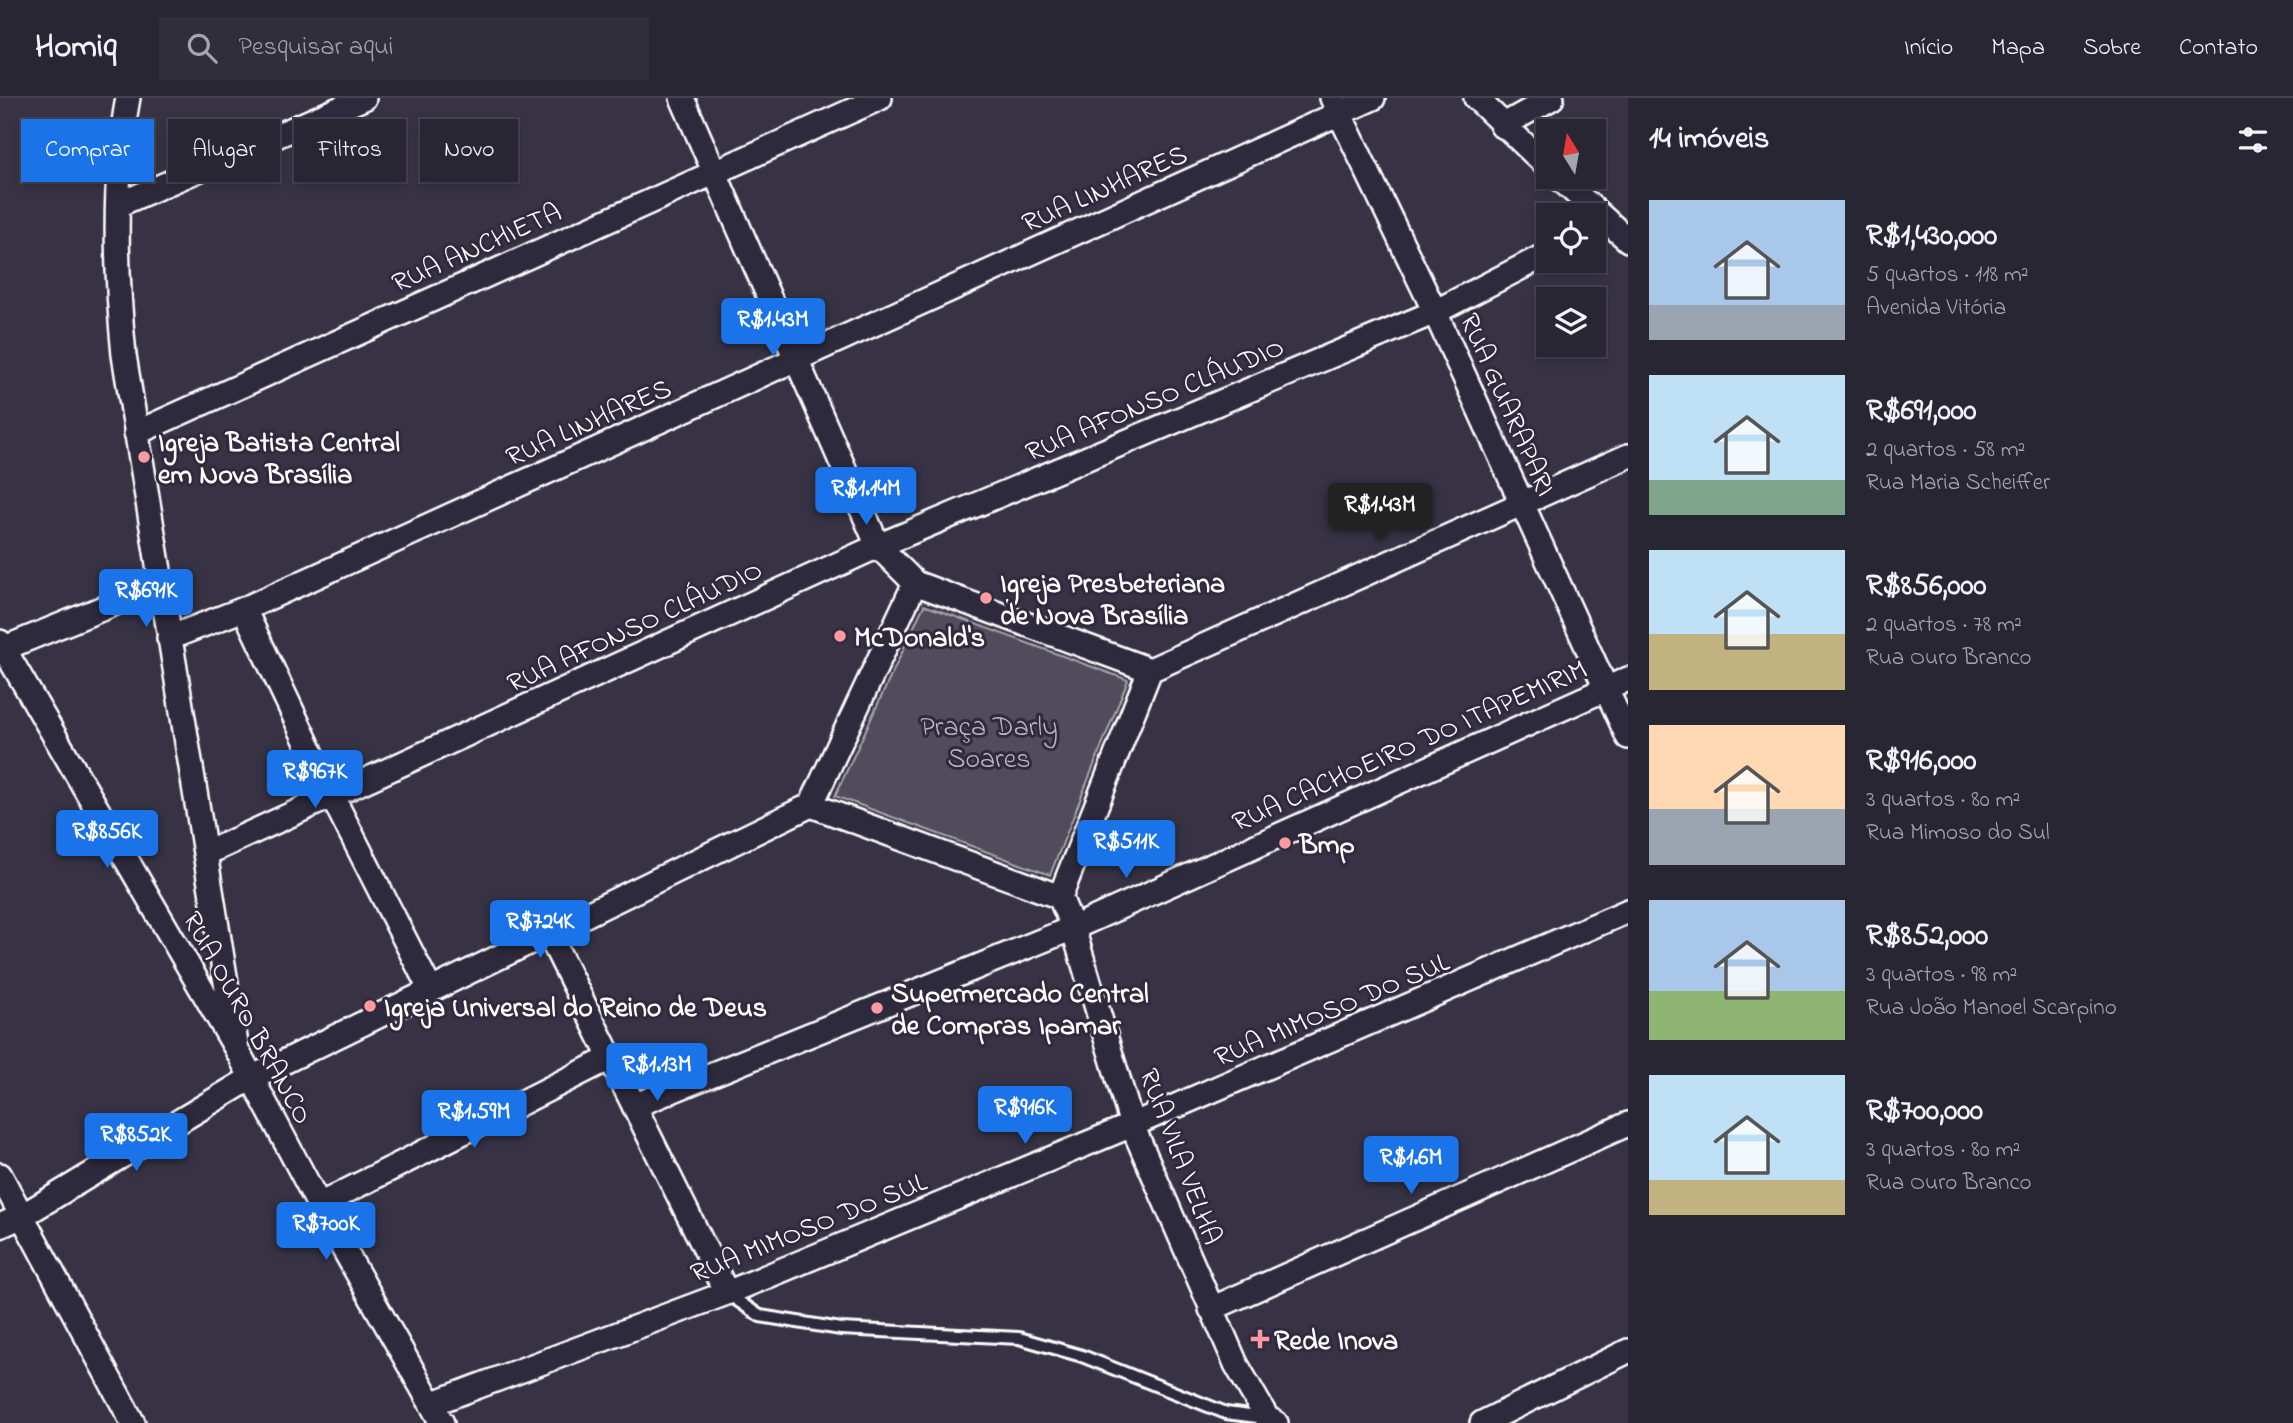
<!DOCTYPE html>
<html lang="pt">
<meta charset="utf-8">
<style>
:root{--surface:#292634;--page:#312e3c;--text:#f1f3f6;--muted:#a5a5ac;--line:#45434f;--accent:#1a73e8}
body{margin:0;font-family:"Indie Flower",sans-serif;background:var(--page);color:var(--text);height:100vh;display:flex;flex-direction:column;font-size:26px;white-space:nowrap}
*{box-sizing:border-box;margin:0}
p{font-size:23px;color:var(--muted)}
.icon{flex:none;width:38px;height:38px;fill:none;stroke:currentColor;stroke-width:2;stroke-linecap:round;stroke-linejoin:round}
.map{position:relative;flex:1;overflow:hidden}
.details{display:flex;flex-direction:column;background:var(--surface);width:665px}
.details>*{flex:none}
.guide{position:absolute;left:21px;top:21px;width:665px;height:63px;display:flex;gap:14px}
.needle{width:46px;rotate:349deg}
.tools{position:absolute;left:1536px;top:21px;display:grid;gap:14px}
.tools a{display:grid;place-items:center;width:70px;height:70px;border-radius:0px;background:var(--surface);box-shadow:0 4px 10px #0003,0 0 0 2px var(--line);font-size:35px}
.price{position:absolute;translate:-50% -60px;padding:0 16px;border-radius:7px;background:var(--accent);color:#fff;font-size:23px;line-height:46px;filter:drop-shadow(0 2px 4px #0008)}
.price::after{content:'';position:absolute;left:50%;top:42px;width:21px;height:16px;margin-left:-10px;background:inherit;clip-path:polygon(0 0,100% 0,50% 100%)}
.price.active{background:#222;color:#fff}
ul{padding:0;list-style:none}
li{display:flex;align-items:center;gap:21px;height:175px;padding:0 21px}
li span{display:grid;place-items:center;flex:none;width:196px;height:140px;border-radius:0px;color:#555}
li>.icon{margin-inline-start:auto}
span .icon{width:84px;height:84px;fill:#fffc;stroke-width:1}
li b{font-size:30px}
h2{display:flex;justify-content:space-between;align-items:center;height:84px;padding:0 21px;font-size:30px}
.pill{padding:0 24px;border-radius:0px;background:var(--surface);box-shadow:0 4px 10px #0003,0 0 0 2px var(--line);font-size:24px;line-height:63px}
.pill.active{background:var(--accent);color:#fff}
header{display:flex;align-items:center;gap:42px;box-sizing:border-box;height:98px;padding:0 35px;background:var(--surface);border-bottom:2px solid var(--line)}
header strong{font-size:33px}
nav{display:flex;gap:38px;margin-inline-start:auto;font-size:24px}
.search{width:490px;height:63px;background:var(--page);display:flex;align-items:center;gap:18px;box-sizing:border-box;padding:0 24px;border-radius:0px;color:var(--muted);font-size:26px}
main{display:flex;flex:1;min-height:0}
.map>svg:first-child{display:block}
</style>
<header>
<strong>Homiq</strong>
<div class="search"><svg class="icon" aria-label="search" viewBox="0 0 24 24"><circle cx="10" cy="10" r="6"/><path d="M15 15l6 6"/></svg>Pesquisar aqui</div>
<nav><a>Início</a><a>Mapa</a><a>Sobre</a><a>Contato</a></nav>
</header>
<main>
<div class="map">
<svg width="1628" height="1325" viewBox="0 0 1628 1325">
<rect width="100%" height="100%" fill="#373345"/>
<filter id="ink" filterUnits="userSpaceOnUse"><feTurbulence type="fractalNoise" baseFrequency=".0143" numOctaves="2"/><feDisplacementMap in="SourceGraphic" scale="14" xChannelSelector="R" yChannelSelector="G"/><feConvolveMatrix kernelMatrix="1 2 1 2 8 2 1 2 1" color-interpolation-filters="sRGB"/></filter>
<g filter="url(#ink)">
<!-- green -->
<path fill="#514c5c" stroke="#a8a6ae" stroke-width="2" d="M924,507l204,75 -78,195 -215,-79z"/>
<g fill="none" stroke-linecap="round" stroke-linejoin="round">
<defs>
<path id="service" d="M728,1196l32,22 81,13 178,9 63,18 144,57 39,5"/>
<path id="minor" d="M128,0c-15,79 -12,177 -4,257l113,695
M682,0l196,448 37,37 235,87 -90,227 -249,-92 104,-222
M1332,0l103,214 193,425
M1476,0l73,70
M1502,28l50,-28
M1558,79l70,63
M120,106l244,-106
M136,335l744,-335
M244,511l88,187 98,193
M169,540l75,-29 1129,-511
M0,544l237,408 82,155 123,218
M0,552l160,-65
M1150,572l478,-214
M207,755l671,-307 557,-234 114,-59
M1060,799l13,31 59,197 104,239 31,54 9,5
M548,834l179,361
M634,1008l439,-178 555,-249
M0,1077l133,248
M319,1107l291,-147
M0,1128l22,-10 229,-138 560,-273
M1211,1211l417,-185
M431,1306l296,-111 405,-168 496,-214
M1482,1325l146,-72"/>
</defs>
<!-- service casing -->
<use href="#service" stroke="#fff" stroke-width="16"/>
<!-- minor casing -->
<use href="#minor" stroke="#fff" stroke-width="28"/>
<!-- service -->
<use href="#service" stroke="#2f2a3d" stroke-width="10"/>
<!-- minor -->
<use href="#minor" stroke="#2f2a3d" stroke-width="23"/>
</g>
</g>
<!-- markers -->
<g fill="#ff9aa2" stroke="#2f2a3d" stroke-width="2.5">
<circle cx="144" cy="359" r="7"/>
<circle cx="986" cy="500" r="7"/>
<circle cx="840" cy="538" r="7"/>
<circle cx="1285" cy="745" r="7"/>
<circle cx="370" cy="908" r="7"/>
<circle cx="877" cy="910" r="7"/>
<path d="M1256.5 1230.5h7v7h7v7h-7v7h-7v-7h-7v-7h7z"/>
</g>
<g text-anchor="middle" stroke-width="6" stroke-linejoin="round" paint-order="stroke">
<!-- street labels -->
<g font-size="28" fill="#fff" stroke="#2f2a3d">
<text transform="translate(1104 89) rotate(-24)" y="10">RUA LINHARES</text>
<text transform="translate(476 148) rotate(-24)" y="10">RUA ANCHIETA</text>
<text transform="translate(1154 300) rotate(-23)" y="10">RUA AFONSO CLÁUDIO</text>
<text transform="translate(1509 306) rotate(66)" y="10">RUA GUARAPARI</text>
<text transform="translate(588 323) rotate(-24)" y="10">RUA LINHARES</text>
<text transform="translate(634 527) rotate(-25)" y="10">RUA AFONSO CLÁUDIO</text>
<text transform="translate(1409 646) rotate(-24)" y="10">RUA CACHOEIRO DO ITAPEMIRIM</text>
<text transform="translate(1331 910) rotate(-23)" y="10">RUA MIMOSO DO SUL</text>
<text transform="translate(249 919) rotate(61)" y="10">RUA OURO BRANCO</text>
<text transform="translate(1182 1058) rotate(69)" y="10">RUA VILA VELHA</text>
<text transform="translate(808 1128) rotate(-22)" y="10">RUA MIMOSO DO SUL</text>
</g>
<!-- poi labels -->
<g font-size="28" font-weight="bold" fill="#fff" stroke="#2f2a3d" text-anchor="start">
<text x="158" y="353">Igreja Batista Central<tspan x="158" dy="32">em Nova Brasília</tspan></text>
<text x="1000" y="494">Igreja Presbeteriana<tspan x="1000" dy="32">de Nova Brasília</tspan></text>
<text x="854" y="548">McDonald's</text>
<text x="1299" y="755">Bmp</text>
<text x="891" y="904">Supermercado Central<tspan x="891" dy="32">de Compras Ipamar</tspan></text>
<text x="384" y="918">Igreja Universal do Reino de Deus</text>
<text x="1274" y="1251">Rede Inova</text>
</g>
<!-- park labels -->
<g font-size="28" fill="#b9b7be" stroke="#2f2a3d">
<text x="989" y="637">Praça Darly<tspan x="989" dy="32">Soares</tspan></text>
</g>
</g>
</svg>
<div class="tools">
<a><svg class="needle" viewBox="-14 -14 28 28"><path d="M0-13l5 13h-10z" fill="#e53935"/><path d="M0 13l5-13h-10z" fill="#a5a5ac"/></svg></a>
<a><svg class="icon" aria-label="locate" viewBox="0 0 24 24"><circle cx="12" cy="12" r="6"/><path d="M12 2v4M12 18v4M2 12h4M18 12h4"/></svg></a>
<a><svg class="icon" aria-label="layers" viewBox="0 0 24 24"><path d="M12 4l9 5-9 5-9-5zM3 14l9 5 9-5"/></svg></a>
</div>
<b class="price" style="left:773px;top:260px">R$1.43M</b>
<b class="price" style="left:866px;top:429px">R$1.14M</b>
<b class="price active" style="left:1380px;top:445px">R$1.43M</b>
<b class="price" style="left:146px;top:531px">R$691K</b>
<b class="price" style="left:315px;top:712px">R$967K</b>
<b class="price" style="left:107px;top:772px">R$856K</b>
<b class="price" style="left:1126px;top:782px">R$511K</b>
<b class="price" style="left:540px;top:862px">R$724K</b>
<b class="price" style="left:657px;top:1005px">R$1.13M</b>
<b class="price" style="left:1025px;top:1048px">R$916K</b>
<b class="price" style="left:474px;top:1052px">R$1.59M</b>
<b class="price" style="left:136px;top:1075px">R$852K</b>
<b class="price" style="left:1411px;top:1098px">R$1.6M</b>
<b class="price" style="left:326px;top:1164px">R$700K</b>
<div class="guide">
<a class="pill active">Comprar</a>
<a class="pill">Alugar</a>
<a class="pill">Filtros</a>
<a class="pill">Novo</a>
</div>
</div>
<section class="details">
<h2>14 imóveis<svg class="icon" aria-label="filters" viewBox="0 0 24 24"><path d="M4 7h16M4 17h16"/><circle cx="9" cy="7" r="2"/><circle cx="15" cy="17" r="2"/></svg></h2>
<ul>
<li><span style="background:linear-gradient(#a9c7e8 75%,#9aa5b1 0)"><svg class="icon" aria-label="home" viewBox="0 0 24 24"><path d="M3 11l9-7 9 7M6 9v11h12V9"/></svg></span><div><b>R$1,430,000</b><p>5 quartos · 118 m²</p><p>Avenida Vitória</p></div></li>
<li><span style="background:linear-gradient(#bfe0f5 75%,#7fa58c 0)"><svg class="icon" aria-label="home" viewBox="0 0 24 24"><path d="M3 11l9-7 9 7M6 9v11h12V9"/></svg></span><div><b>R$691,000</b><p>2 quartos · 58 m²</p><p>Rua Maria Scheiffer</p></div></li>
<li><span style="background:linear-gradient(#bfe0f5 60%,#c2b280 0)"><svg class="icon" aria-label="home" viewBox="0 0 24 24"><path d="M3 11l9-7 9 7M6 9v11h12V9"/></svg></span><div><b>R$856,000</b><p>2 quartos · 78 m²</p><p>Rua Ouro Branco</p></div></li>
<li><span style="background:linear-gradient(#ffd9b3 60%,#9aa5b1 0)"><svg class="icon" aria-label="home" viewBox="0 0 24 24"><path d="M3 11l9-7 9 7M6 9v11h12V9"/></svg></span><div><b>R$916,000</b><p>3 quartos · 80 m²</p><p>Rua Mimoso do Sul</p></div></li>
<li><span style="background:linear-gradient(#a9c7e8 65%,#8fb573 0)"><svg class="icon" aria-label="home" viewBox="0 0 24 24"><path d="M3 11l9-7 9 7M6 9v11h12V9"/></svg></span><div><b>R$852,000</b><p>3 quartos · 98 m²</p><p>Rua João Manoel Scarpino</p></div></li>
<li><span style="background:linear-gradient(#bfe0f5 75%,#c2b280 0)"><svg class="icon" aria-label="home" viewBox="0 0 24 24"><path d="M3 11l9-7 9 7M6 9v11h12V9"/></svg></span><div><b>R$700,000</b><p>3 quartos · 80 m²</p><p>Rua Ouro Branco</p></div></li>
</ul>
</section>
</main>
